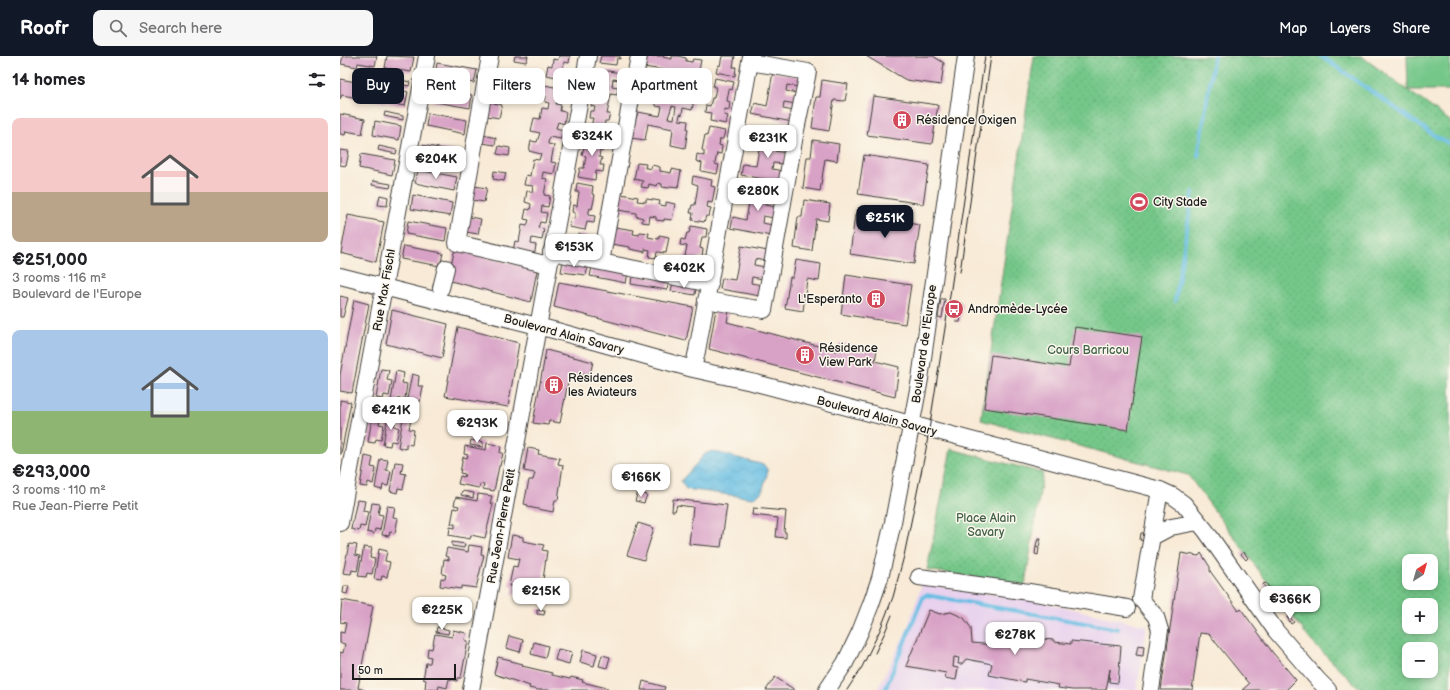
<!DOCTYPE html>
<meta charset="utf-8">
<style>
:root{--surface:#fff;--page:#f6f6f6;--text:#202124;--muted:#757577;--accent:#111827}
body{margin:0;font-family:"Balsamiq Sans",sans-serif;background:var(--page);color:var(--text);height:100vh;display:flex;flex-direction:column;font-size:15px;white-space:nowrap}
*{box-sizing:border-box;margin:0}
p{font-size:13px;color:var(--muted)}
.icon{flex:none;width:22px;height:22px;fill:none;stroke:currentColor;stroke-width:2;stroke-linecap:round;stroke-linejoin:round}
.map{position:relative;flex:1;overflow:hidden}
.sheet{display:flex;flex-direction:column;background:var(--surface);width:340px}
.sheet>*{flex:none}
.guide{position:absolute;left:12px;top:12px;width:380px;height:36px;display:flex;gap:8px}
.needle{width:26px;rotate:37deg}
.fabs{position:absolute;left:1062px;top:498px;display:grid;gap:8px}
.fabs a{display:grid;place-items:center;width:36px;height:36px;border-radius:8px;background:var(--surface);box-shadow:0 2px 6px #0003;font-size:20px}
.scale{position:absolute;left:12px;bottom:10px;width:104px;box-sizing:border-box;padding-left:4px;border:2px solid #1c1c1c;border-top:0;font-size:11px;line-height:14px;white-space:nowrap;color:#1c1c1c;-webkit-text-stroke:3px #fbf7ec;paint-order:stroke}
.price{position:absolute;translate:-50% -34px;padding:0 9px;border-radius:8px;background:#fff;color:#222;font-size:13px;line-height:26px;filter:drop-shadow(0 1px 2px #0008)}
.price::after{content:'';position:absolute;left:50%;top:24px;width:12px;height:9px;margin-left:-6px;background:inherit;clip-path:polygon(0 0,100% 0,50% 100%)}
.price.active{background:var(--accent);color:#fff}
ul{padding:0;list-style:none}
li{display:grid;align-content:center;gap:8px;height:212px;padding:0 12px}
li span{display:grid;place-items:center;height:124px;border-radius:8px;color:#555}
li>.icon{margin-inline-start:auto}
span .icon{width:72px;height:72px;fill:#fffc;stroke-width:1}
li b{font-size:17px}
h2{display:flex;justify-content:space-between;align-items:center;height:48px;padding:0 12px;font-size:17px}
.chip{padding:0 14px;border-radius:8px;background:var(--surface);box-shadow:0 2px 6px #0003;font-size:14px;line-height:36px}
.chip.active{background:var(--accent);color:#fff}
header{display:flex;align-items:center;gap:24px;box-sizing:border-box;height:56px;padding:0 20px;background:var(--accent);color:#fff}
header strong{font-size:19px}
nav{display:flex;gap:22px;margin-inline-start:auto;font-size:14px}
.search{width:280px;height:36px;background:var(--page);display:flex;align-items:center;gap:10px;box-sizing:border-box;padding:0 14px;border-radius:8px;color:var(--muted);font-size:15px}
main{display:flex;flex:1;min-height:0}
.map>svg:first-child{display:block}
</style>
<header>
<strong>Roofr</strong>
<div class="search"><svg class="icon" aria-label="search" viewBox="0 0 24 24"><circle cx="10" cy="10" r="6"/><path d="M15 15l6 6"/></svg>Search here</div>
<nav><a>Map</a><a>Layers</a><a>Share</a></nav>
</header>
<main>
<section class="sheet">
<h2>14 homes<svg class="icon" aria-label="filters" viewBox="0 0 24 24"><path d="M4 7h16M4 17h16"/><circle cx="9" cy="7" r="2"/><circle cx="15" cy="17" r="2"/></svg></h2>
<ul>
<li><span style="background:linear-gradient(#f6c9c9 60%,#b9a48a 0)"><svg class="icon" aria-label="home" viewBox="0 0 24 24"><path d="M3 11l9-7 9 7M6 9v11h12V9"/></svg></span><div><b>€251,000</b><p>3 rooms · 116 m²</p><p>Boulevard de l'Europe</p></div></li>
<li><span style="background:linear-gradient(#a9c7e8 65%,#8fb573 0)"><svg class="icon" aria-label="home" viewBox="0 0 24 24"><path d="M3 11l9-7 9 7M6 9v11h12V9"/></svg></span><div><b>€293,000</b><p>3 rooms · 110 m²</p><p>Rue Jean-Pierre Petit</p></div></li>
</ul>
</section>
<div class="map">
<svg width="1110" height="634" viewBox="0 0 1110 634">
<defs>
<pattern id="park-dots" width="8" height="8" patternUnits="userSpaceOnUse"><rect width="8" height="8" fill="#75c789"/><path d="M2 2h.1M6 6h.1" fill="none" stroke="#65aa76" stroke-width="1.8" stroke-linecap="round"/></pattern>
<pattern id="water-waves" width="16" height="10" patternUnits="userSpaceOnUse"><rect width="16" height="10" fill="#66bee3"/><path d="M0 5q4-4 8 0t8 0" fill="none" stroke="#58a3c2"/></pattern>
</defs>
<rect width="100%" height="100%" fill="#fbf7ec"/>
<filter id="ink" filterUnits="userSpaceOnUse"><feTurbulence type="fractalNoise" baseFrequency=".025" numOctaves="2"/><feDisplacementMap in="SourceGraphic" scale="8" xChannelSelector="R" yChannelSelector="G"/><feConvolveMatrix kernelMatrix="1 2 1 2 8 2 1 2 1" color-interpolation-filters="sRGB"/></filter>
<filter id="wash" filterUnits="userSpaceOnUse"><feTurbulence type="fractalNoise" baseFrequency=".012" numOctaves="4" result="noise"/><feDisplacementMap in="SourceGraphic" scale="16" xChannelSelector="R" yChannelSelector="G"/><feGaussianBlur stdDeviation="0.9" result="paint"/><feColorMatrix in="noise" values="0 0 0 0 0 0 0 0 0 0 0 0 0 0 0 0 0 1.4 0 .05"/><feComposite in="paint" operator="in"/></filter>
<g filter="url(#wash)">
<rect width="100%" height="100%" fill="#f8ead6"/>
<!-- built -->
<path fill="#e8d2ee" d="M582,528l115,17 110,25 -10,64h-260l29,-58z"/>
<!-- green -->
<path fill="#75c789" stroke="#487252" d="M1067,0h43v34h-42z"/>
<!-- park -->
<path fill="url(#park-dots)" stroke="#487252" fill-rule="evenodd" d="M694,0h327l89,65v569h-87l-8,-6 -44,-43 -123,-166 -207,-55zM1069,505h22v22h-22zM1069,549h22v22h-22zM1069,593h22v22h-22z
M611,393l92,24 -18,112 -98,-15z"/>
<!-- water -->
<path fill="url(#water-waves)" stroke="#416d80" d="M372,395l52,14 4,6 -6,21 -9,6 -67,-9 -5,-8 24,-27z"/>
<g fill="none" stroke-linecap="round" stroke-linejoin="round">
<!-- stream -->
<path stroke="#66bee3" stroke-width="4" d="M981,0l114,80 15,8
M858,100l16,-100
M835,245l18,-108
M545,634l38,-93 3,-2 192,34"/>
</g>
<g id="blocks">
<!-- building -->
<path fill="#d8a1c6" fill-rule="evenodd" d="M3,0h34l-2,10 -17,-3 -1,4 -16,-3z
M47,0l27,1 -3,15 -26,-4z
M175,0h13l-2,6 -12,-2z
M219,0h11l-1,7 -5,-1 -1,6 6,1 -2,10 -21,-4 2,-10 4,1 1,-7 5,1z
M261,0h19v3l-3,-1 -1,7 -17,-2z
M306,0h18l-1,1 9,2v-3h6l8,2v3l6,1 1,-3 8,1 -3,16 -7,-1 -1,3 -8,-2 1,-2 -6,-1 -1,6 -7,-1v-4l-7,-1 1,-3 -19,-3z
M382,0h13l-2,11h3l-1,9 -19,-4 2,-7 2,1z
M526,0h67l11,7 -3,22 -35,-5z
M97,7l40,7 -3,13 -39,-7z
M262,14l19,3 -1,7 -7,-1 -1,8 6,1 -1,7 -6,-1 -4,20h3l-2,7h-3l-1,8 -13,-2 2,-9h-4l1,-7h4l1,-4 -4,-1 3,-16 4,1 1,-6 -4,-1 2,-9 3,1z
M433,16l28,5 -2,10 -12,-2 -1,6 12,2 -2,11 -12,-2 -1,7 11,2 -2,11 -40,-8 3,-11 12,3z
M51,22l19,4 -1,4 -18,-4z
M375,22l19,4 -2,8 -3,-1 -2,12 3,1 -1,8 -4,-1 -1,6 4,1 -2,8 -16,-3 1,-8 -6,-1 1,-7 4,1 2,-8h2l2,-11h-3z
M0,23l21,4 -3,15 -16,-3 -2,4z
M482,24l26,4 -3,17 -11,-1 -5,31 -17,-3 4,-31h4z
M301,28l19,3 -1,3 7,2v-4l9,2 -1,3 11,2 1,-3 9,1 -3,17 -9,-2 -1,7 -2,-1 -1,6 9,1 -1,8h1l-3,19 -14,-3 2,-16 -25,-5 -3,16 -14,-2 3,-19h2l2,-7 22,4 2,-9 -6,-1v-3l-18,-2zM332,50l4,1 -2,12 -6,-1z
M34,29l34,7 -3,14 -34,-6z
M204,29l21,4 -1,10 -6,-1 -2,6 5,1 -1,6 6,1 -2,12 -6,-2 -2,6 7,2 -2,9 -12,-2 -1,7 6,1 -3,17 5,1 -2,11 -11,-2 -1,6 5,1 -3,16 6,1 -2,11 -6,-1 -1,6 6,1 -2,10 -5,-1 -2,6 6,1 -2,11 -10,-2 -1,6 5,1 -2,12 -21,-6 2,-10 4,1 3,-17 5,1 2,-6 -5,-1 2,-10 4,1 1,-6 -6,-2 2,-11 5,1 1,-6 -9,-1 2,-10 4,1 3,-17 6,1 2,-6 -12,-3 2,-10 6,1 3,-9 -9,-2 3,-13 6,1 2,-11 6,1 1,-6 -4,-1 1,-6 -4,-1z
M93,32l39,7 -2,13 -40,-7z
M169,32l12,2 -1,8 -12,-2z
M533,40l65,9 -6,39 -65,-9z
M150,46l12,3 -3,13 -12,-2z
M45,56l18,4v4l-19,-4z
M88,57l39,7 -2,14 -39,-8z
M0,58l25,5 -3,15 -16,-3 -1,4 -5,-1z
M35,65l26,5 -2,14 -26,-5z
M369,72l16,3 -2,8h-3l-1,6 3,1 -1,8 -4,-1 -2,11 4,1 -2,9 -16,-3 1,-8 -6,-2 1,-7 7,2v-5l-2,-1 3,-15 2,1z
M247,76l16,3 -2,8 3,1 -1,7h-3l-1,6 3,1 -2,7h4l-1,7 -7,-1 -1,9 -17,-3 2,-9h4l2,-12 -4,-1 2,-8 3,1 1,-6 -3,-1z
M422,76l27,6 -2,9 -11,-2 -1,6 11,2 -2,11 -11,-1 -1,6 11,2 -2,11 -40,-7 2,-11 13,2z
M144,79l12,3 -1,7 -13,-2z
M473,84l26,4 -2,17 -12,-2 -5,32 -17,-3 4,-31h4z
M82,89l39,7 -2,14 -39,-8z
M39,90l18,4 -1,4 -18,-4z
M159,90l11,2 -1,8 -12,-2z
M0,94l9,1 -3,15 -6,-1z
M21,98l34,6 -3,15 -33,-7z
M524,99l65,10 -6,39 -65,-10z
M297,107l9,1 -1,4h3l3,1 1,-4 8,2v4l11,2 1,-4 9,2 -3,16 -8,-1 -1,2 -7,-1v-3l-4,-1 -1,3 -8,-2 -1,4 -7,-1 2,-6 -9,-2z
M78,114l39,7 -3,14 -39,-8z
M154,115l12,2 -2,8 -11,-2z
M353,120l19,4 -1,6 4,1 -3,16 -4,-1 -1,5 4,1 -2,8h-3l-2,6 -12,-2 1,-7h-3l2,-8h3l3,-20 -6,-2z
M33,125l18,3 -1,4 -18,-3z
M237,127l16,3 -1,8 3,1 -3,14 -2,-1 -2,7 7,1 -1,7 -7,-1 -2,8 -16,-3 2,-9 3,1 1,-2v-4l-3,-1 1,-7 4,1 2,-14h-3z
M134,130l13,2 -3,14 -12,-2z
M412,130l27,5 -1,10 -12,-2 -1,6 11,2 -2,11 -11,-2 -1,7 11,2 -2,11 -40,-8 2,-11 13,3z
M281,138l17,3 -1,4 9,1v-3l8,1 6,1 -1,4 7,1v-4l9,2 -3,16 -8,-1v2l-8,-1v-3l-6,-1 -1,7 -7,-1 1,-4 -7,-2v-3l-18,-3z
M40,139l8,2 -1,9 -9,-1z
M73,139l39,8 -2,13 -39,-7z
M464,144l26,4 -2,17 -12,-2 -4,32 -18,-3 4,-31h4z
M8,159l36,7 -8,40 -35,-9z
M515,159l65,10 -6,39 -64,-10z
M129,161l12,2 -3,15 -12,-2z
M68,165l39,7 -2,13 -39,-7z
M351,170l16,3 -1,8h-4l-2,11 3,1 -1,8h-4l-1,5 4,1 -2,9 -19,-3 2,-9 2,1 3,-15 -7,-1 1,-6 4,1 2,-7h2z
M275,171l19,3 -1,4 6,1 1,-3 9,1 -1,4 10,2h1v-4l10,2 -3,16 -9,-1 -1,6 -7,-1 1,-7 -5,-1v3l-15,-3v-2l-19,-3z
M239,178l10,2 -3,15 -10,-1z
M231,184l4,1 -1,8 -5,-1z
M64,190l39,7 -3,13 -39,-7z
M401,190l27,5 -2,10 -11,-2 -1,6 11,2 -2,12 -11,-2 -1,6 11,2 -2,11 -40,-7 2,-11 13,2z
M115,193l82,21 -6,32 -84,-22z
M456,204l25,4 -2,17 -12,-2 -4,32 -18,-3 5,-31h3z
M223,205l25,5 -2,9 -25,-3z
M252,211l36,6 -2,10 -36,-7z
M292,218l37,7 -2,9 -36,-6z
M506,219l65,10 -6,39 -64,-10z
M219,226l134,25 -7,34 -132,-34z
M333,226l23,4 -1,9 -24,-4z
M0,240l8,2 -5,19h-3z
M601,243h4l-3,19 -4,-1z
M14,244l15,4 -17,89 -12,-2v-16z
M619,247l4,1 -3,18h-4z
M376,253l13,2 -2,11 110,29 2,-8 38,6 -2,12 24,6 -4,30 -186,-48z
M52,254l56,14 -6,34 -56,-14z
M118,271l61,16 -11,64 -63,-11z
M735,271l67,10 -14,93 -144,-22 7,-53 78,12z
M206,294l47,12 -3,12 -6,-1 -1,7 -14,-3 -9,46 -11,-2 -1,4 -15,-2z
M41,313l8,1 -2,10 5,1 -3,15 -5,-1 -1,4 -7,-1z
M56,315l8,2 -2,10 5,1 -2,15 -6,-1 -1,4 -7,-1z
M72,318l7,2 -1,10h5l-3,16 -5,-1 -1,4 -8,-1z
M0,344l11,2 -10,52h-1z
M33,356l8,2 -2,10 5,1 -3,15 -5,-1 -1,4 -7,-1z
M48,359l8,2 -2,9 5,2 -3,14 -5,-1 -1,5 -7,-1z
M63,362l8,1 -2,10 5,1 -2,15 -6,-1v5l-8,-2z
M131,384l12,2v5l-13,-2z
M147,387l14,3 -1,7h3l-3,13h-1l-5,25 -11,-2 1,-4 -4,-1 -1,4 -21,-4 2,-8 4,1 1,-3 -5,-1 3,-16 4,1 1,-3 -4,-1 1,-8 21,4z
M188,392l11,2 -1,4 22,4 -2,6 5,1 -5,35h-3l-2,12 -25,-5v-2l-4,-1 5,-24h4l2,-7 -11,-2z
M25,400l8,2 -2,9 5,1 -3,16 -5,-2 -1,5 -7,-1z
M40,403l8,1 -2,10 5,1 -3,15 -5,-1 -1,5 -7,-2z
M55,406l8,1 -2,10 5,1 -3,15 -5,-1 -1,5 -7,-2z
M122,435l12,2 -1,5 -12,-3z
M298,436l9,3 -3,8 -9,-2z
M138,438l14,2 -2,7 3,1 -8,34 -14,-3 -1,4 -21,-4 1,-8 5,1v-4h-4l3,-16 4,1 1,-3 -5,-1 2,-8 21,4z
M333,443l54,6 -6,42 -32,-3 4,-37 -16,-2 -2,6h-3z
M17,444l8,1 -2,10 5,1 -3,15 -5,-1 -1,5 -8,-2z
M32,447l8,1 -2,10 5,1 -3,15 -5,-1 -1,5 -7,-2z
M47,450l8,1 -2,10 5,1 -3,15 -5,-1 -1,4 -7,-1z
M413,452l33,3 -2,21h2v6l-10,-1 2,-19 -26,-3z
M298,467l16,5 -10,32 -17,-5z
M801,477h3l-1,8 -3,-1z
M172,479l11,2v4l21,4 -2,5 5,1 -5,36 -3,-1 -2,12 -25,-4 2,-7 -5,-1 4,-20 4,1 2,-8 -11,-2z
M698,482h3l-2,9 -3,-1z
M112,486l13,2 -1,4 -12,-2z
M9,488l8,1 -2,10 5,1 -3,15 -5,-1 -1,4 -8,-1z
M129,489l13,2 -1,7 3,1 -8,33 -15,-2v3l-21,-3 1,-8 4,1 1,-4 -4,-1 2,-15 5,1v-3l-4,-1 2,-8 21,4z
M24,491l8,1 -2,10 5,1 -3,15 -5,-1 -1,4 -8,-1z
M696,491l3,1 -1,7 -3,-1z
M39,493l8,2 -2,10 5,1 -3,15 -5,-1 -1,4 -7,-1z
M904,496l4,6 -2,2 -5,-6z
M841,497l18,3 2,-3 9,14v4l29,40 2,-2 32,44 23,27 -10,10h-44l7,-6 -40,-50 -9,-1 -8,57h-31z
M926,527l4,6 -3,2 -4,-7z
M4,530h5l-2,8 -4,-1z
M2,544l31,6 -15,82 7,2h-25v-38l3,1 2,-9 -5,-1v-11l4,1 2,-10 -6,-1z
M197,553l8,1 -1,5 -7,-1z
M589,554l11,4 11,-2 13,6 7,10 1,15 22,2 1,-10 59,5v2l17,2v-3l50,5 -3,37 -9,-1 1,-13 -4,21h-34l-14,-2 1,-3 -34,-6v3l-36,-7 3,-11 -26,-5 -4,5h-4l1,-6 -5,-1 -1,10 5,1 -2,12 -11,-2 1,-5 -40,-7z
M949,560l5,6 -3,2 -4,-7z
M97,571l12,3 -1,4 -12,-2z
M113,574l13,3 -1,7 3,1 -7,37h-3l-1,3 -8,-2 -2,9 -8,-2 -1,4 -13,-1 1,-9 -3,-1 3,-16h4l1,-6 -4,-1 1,-8 4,1 3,-15 17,3z
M169,580l14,4 -3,12 -14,-4z
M194,586l14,4 -3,12 -14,-4z
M798,589l6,1 -1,10 -7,-1z
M218,593l14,3 -3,12 -14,-4z
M243,594l14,4 -3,12 -14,-4z
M262,599l8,2 -3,11 -8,-2z
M158,601l13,3v1l12,3 -1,2 30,7v2l18,4 1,-2 12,3 -1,2 25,6v2h-69l-9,-2 1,-2 -36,-12z
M435,621l20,13h-29z
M303,625l22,6 -1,3h-23z"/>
</g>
</g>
<g filter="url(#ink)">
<use href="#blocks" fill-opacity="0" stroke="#3d3b38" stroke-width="1"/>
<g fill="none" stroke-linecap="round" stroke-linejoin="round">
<defs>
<path id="street" d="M150,0l-33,187 92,22
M211,196l159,32
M261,206l38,-206
M0,220l217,55 136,38 63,14 404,107 13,6 11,8 22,27 70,100 42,49 10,10
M101,232l5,-20
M366,244l58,10 31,-175 13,-63 -58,-10
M353,313l4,-18 54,-295
M0,467l87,-467
M812,481l19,-10 27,-5
M579,521l110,15 98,16
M131,634l117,-634
M487,634l18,-27 15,-31 11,-28 9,-26 13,-56 27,-143 46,-323
M811,634l9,-60 -4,-13 -15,-18 19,-109"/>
</defs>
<!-- street casing -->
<use href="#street" stroke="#3d3b38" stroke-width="18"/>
<!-- street -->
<use href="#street" stroke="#fff" stroke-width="16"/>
<!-- tram -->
<path stroke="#1c1c1c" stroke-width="1" d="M620,216l31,-216
M535,597l10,-21 7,-17
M507,634l15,-23 18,-37 13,-33 11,-41 22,-107 22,-140 37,-253"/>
</g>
</g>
<!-- icons -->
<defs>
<symbol id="building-disc" viewBox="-11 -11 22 22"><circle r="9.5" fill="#d1495b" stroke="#fbf7ec"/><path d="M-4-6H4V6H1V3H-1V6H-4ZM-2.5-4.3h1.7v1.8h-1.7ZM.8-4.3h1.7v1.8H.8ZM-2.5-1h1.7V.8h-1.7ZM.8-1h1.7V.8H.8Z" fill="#fff"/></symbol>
<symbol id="stadium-disc" viewBox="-11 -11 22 22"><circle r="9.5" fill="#d1495b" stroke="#fbf7ec"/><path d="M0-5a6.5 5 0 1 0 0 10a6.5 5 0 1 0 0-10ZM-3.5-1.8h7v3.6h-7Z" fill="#fff"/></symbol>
<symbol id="bus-disc" viewBox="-11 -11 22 22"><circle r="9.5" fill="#d1495b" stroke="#fbf7ec"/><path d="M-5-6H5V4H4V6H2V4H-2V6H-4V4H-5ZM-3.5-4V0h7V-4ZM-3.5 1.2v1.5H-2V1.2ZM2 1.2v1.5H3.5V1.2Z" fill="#fff"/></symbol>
</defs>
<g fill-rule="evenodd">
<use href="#building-disc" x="551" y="53" width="22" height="22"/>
<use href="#stadium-disc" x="788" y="135" width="22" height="22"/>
<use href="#building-disc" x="525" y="232" width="22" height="22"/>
<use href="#bus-disc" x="603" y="242" width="22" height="22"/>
<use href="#building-disc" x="454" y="288" width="22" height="22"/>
<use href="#building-disc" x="203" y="318" width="22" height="22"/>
</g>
<g text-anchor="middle" stroke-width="3" stroke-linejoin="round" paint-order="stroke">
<!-- poi labels -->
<g font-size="12" fill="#1c1c1c" stroke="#fbf7ec" text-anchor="start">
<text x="576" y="68">Résidence Oxigen</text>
<text x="813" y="150">City Stade</text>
<text x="522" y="247" text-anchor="end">L'Esperanto</text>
<text x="628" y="257">Andromède-Lycée</text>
<text x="479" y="296">Résidence<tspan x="479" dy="14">View Park</tspan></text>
<text x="228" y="326">Résidences<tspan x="228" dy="14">les Aviateurs</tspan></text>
</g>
<!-- street labels -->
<g font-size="12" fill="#1c1c1c" stroke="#fbf7ec">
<text transform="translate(44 234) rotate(-80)" y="4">Rue Max Fischl</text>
<text transform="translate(224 278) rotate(15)" y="4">Boulevard Alain Savary</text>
<text transform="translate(584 288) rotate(-82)" y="4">Boulevard de l'Europe</text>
<text transform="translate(537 360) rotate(15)" y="4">Boulevard Alain Savary</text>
<text transform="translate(161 470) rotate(-80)" y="4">Rue Jean-Pierre Petit</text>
</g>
<!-- park labels -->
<g font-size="12" fill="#406048" stroke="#fbf7ec">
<text x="748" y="298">Cours Barricou</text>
<text x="646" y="466">Place Alain<tspan x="646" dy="14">Savary</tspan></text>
</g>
</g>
</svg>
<div class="fabs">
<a><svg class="needle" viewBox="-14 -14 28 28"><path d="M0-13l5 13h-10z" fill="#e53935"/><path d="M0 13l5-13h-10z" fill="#757577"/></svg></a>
<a>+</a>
<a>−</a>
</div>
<div class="scale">50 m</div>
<b class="price" style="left:252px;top:101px">€324K</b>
<b class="price" style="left:428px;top:103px">€231K</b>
<b class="price" style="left:96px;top:124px">€204K</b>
<b class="price" style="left:418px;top:156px">€280K</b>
<b class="price active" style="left:545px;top:183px">€251K</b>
<b class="price" style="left:234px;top:212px">€153K</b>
<b class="price" style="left:344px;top:233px">€402K</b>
<b class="price" style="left:51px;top:375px">€421K</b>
<b class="price" style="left:137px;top:388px">€293K</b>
<b class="price" style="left:301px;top:442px">€166K</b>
<b class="price" style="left:201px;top:556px">€215K</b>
<b class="price" style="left:950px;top:564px">€366K</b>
<b class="price" style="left:102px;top:575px">€225K</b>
<b class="price" style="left:675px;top:600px">€278K</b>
<div class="guide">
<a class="chip active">Buy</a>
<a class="chip">Rent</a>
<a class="chip">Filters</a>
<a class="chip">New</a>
<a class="chip">Apartment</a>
</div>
</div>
</main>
